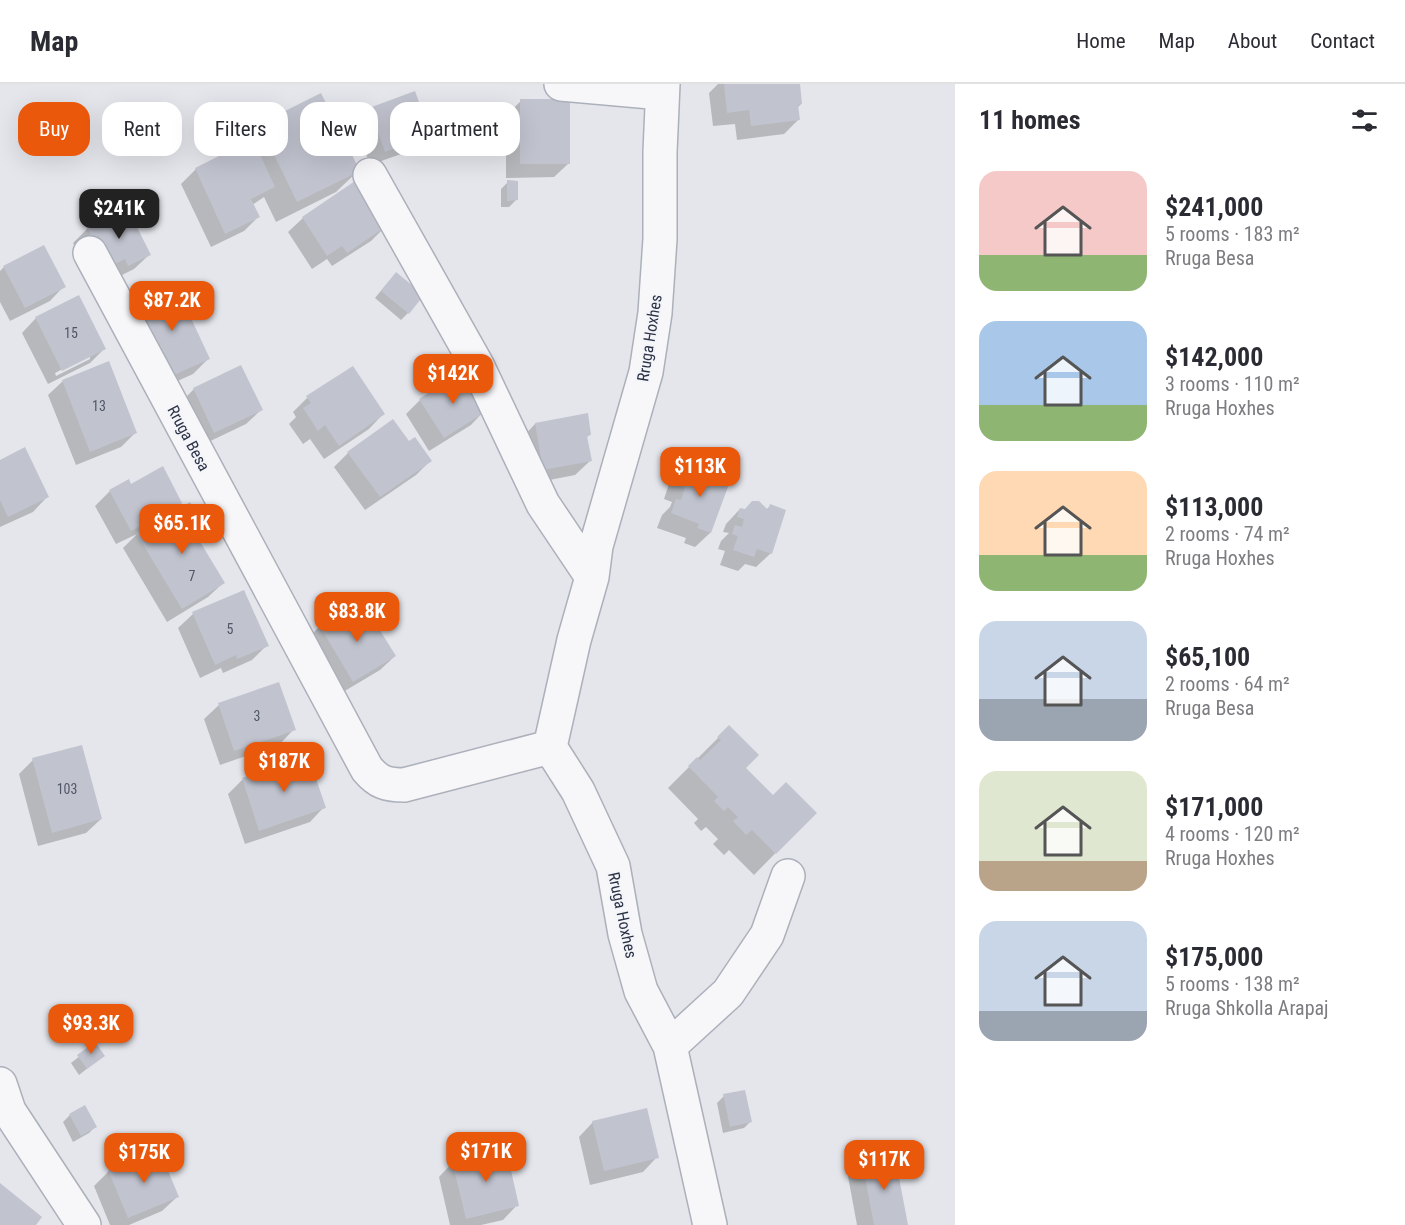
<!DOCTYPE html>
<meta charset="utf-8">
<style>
:root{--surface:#fff;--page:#f2f2f3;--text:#2b2b33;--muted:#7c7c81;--line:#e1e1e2;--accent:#ea580c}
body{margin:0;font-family:"Roboto Condensed",sans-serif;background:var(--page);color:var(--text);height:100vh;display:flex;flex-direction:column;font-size:22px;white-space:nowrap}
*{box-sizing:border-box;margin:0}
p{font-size:20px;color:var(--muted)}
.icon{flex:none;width:33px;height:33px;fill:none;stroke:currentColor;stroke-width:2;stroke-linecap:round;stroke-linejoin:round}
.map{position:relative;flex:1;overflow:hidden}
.details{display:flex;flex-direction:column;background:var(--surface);width:450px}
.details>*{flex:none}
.guide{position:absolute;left:18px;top:18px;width:570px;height:54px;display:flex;gap:12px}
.price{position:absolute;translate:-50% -51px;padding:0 14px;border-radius:12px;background:var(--accent);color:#fff;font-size:20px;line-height:39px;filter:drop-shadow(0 2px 3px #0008)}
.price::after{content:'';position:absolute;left:50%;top:36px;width:18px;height:14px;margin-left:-9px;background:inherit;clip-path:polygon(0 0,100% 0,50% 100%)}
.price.active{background:#222;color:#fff}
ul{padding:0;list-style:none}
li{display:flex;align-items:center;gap:18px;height:150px;padding:0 24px}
li span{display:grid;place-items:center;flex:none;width:168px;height:120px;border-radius:18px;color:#555}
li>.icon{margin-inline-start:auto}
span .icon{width:72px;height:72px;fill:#fffc;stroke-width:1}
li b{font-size:26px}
h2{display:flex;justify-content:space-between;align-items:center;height:72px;padding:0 24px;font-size:26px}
.pill{padding:0 21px;border-radius:18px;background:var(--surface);box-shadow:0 6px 24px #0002;font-size:21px;line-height:54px}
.pill.active{background:var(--accent);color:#fff}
header{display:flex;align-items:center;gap:36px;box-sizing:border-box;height:84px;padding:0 30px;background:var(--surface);border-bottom:2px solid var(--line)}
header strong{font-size:28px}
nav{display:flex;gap:33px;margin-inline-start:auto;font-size:21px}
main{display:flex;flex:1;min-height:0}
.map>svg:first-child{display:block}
</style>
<header>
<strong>Map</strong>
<nav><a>Home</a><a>Map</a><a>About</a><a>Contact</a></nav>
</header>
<main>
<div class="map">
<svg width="955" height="1141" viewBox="0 0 955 1141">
<rect width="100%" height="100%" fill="#e4e6ec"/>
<!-- shadow -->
<path fill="#0003" fill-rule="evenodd" d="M718,0h80l3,20 -4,4 1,12 -14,14 -47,6 -2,-16 -22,2 -4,-33z
M320,11l38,76 -22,21 -60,30 -12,-25 -12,8 6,12 -14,14 -33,16 -30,-63 15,-15 42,-22 22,-22z
M521,17l48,62 -15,14 -48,1v-63z
M369,25l61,25 -15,15 -45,16 -15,-41z
M508,98l8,18 -7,7h-8v-18z
M127,127l22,44 -15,14 -20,10 -22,2 -19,-38 15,-15z
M303,134l83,8 -15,15 -39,25 -5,-7 -15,10 -24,-37z
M4,183l60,19 -14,15 -40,20 -10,-19v-31z
M389,197l19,32 -7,7 -26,-22z
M36,234l69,30 -15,15 -42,21 -26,-51zM90,271v4l-34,17 -1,-3z
M120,237l88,38 -15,15 -40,18z
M63,297l72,52 -14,14 -45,18 -28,-70z
M194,305l67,21 -15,14 -46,22 -20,-43z
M307,314l76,16 -14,15 -45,30 -14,-20 -7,5 -14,-20 7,-7 -3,-5z
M420,316l65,10 -14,15 -42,26 -23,-37z
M535,340l55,10 -4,4 4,23 -15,14 -46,9 -8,-45z
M409,359l21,18 -14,14 -51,35 -31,-43 14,-14z
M0,377l47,36 -14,15 -33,15z
M685,382l42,19 -17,48 -15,14 -11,-4 2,-5 -29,-10 5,-13 8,-8 2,-5 -8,-3 6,-18z
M128,397l3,5 50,17 -13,12 37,14 -9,9 27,45 -15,14 -41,25 -44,-74 14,-14 -21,10 -21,-38 15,-15z
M770,422l1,47 -15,14 -11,-3 -7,7 -18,-6 5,-14 -7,-2 3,-8 8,-8 -6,-1 3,-8 14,-15 26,1z
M243,508l24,53 -15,15 -29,13 -2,-5 -21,10 -22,-50 15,-14z
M352,522l15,25 28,25 -15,14 -42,25 -33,-54 15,-15z
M219,621l75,24 -14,15 -60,21 -16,-46z
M729,643l15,41 29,29 42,16 -61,62 -25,-25 -5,5 -11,-11 5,-5 -12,-12 -5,4 -7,-8 4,-4 -30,-31z
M307,673l17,50 -14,15 -65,22 -17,-50 14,-14z
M33,676l68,59 -15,14 -48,13 -19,-72z
M95,960l8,12 -24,19 -8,-12z
M724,1012l27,25 -7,7 -21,5 -6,-30z
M70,1031l26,11 -7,7 -16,9 -10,-20z
M593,1038l64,35 -14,15 -53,13 -11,-48z
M861,1073l45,68h-49l-10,-54z
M453,1078l64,43 -14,15 -22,5h-31l-11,-48z
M109,1087l68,26 -15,14 -33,14h-19l-16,-39z"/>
<!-- building -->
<path fill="#c1c4cf" d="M724,0h76l2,20 -4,1 2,15 -49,6 -2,-16 -22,3z
M415,7l16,44 -46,17 -16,-44z
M321,9l39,78 -63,31 -38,-78z
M520,15h50v65h-50z
M253,55l22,48 -24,12 9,18 -35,17 -30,-66z
M361,93l26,49 -40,27 -5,-7 -15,10 -25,-39z
M507,96l11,1v19l-11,1z
M128,125l23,46 -23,11 -3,-7 -18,9 -20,-41z
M44,161l22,42 -41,21 -22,-42z
M396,188l28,23 -15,19 -28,-23z
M176,202l34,73 -43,19 -33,-73z
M79,211l27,54 -44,22 -27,-54z
M109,277l28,72 -47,19 -28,-72z
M241,281l22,45 -49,23 -21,-45z
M353,282l32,48 -46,32 -14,-21 -7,6 -15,-23 8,-5 -5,-7z
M463,287l24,40 -43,27 -25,-39z
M588,329l3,22 -4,1 5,25 -49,9 -8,-47z
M393,335l16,22 6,-4 17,24 -52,36 -33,-45z
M25,363l24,50 -41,20 -8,-17v-40z
M684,381l45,19 -18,49 -14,-5 2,-4 -28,-11 5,-14 5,1 4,-13 -8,-2z
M163,382l19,37 -51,28 -22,-41 20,-11 2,5z
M752,417h7l9,9 2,-6 16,6 -14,44 -15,-5 -3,8 -21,-7 5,-14 -6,-2 3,-9 7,2 2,-8 -7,-2 3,-9 5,1z
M190,418l17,27 -11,6 29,48 -43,26 -46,-76z
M244,506l25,56 -32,13 -1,-4 -21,10 -23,-53z
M353,520l15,25 8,-5 20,32 -43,26 -34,-57z
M279,598l17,48 -62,21 -16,-48z
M729,641l30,30 -13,13 27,27 13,-13 31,31 -41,41 -24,-24 -6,5 -13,-14 5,-4 -10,-10 -4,4 -10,-10 4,-4 -30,-31 9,-9 3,3 21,-20 -4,-3z
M82,661l20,74 -50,14 -20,-75z
M308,671l18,53 -67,23 -17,-53z
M95,958l10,14 -18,13 -10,-14z
M745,1006l7,32 -22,5 -7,-33z
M85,1021l12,22 -16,9 -12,-22z
M647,1024l12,50 -55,13 -12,-50z
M506,1064l13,58 -53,13 -14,-58z
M159,1065l20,48 -51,21 -20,-48z
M886,1067l4,17 7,-1 11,58h-34l-13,-69z
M0,1099l42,34 -6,8h-36z"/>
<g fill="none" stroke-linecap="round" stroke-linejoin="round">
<defs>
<path id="minor" d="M561,0l101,9
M663,0l-3,68v87l-5,74 -9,59 -50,174 -4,31 -18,63 -24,107 28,44 35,75 12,68 16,57 29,55 40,179
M370,91l107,190 66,139 49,73
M90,169l277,516c11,13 19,16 37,16l146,-38
M670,962l58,-53 39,-58 21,-59
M0,1000l9,27 75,114"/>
</defs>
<!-- minor casing -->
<use href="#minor" stroke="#acb0ba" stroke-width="36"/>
<!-- minor -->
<use href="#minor" stroke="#f7f7fa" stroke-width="33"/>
</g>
<g text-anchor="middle" stroke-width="4.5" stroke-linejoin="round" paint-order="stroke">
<!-- number labels -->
<g font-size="14" fill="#505668">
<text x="71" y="254">15</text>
<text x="99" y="327">13</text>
<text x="192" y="497">7</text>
<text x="230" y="550">5</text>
<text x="257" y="637">3</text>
<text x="67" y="710">103</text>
</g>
<!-- street labels -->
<g font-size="16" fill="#2b3145" stroke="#f4f5f9">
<text transform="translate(649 254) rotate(-81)" y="6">Rruga Hoxhes</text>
<text transform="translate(189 354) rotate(62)" y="6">Rruga Besa</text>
<text transform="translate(623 831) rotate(78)" y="6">Rruga Hoxhes</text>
</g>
</g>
</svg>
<b class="price active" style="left:119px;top:156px">$241K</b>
<b class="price" style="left:172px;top:248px">$87.2K</b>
<b class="price" style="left:453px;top:321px">$142K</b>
<b class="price" style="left:700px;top:414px">$113K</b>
<b class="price" style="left:182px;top:471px">$65.1K</b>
<b class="price" style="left:357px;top:559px">$83.8K</b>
<b class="price" style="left:284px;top:709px">$187K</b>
<b class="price" style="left:91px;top:971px">$93.3K</b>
<b class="price" style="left:486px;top:1099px">$171K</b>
<b class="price" style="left:144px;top:1100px">$175K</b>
<b class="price" style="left:884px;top:1107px">$117K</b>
<div class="guide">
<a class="pill active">Buy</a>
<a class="pill">Rent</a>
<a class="pill">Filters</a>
<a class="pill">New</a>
<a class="pill">Apartment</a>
</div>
</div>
<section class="details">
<h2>11 homes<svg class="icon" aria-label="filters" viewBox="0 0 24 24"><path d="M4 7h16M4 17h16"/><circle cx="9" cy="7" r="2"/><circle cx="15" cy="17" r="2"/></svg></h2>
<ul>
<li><span style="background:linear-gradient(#f6c9c9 70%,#8fb573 0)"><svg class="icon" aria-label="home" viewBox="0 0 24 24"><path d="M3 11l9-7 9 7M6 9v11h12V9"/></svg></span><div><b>$241,000</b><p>5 rooms · 183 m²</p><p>Rruga Besa</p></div></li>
<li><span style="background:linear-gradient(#a9c7e8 70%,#8fb573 0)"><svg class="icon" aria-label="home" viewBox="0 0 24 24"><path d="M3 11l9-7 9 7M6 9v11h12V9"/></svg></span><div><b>$142,000</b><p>3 rooms · 110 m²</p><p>Rruga Hoxhes</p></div></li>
<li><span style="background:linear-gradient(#ffd9b3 70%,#8fb573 0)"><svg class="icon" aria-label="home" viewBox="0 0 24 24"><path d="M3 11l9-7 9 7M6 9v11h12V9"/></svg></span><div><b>$113,000</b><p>2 rooms · 74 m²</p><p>Rruga Hoxhes</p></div></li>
<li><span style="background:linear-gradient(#c9d6e8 65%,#9aa5b1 0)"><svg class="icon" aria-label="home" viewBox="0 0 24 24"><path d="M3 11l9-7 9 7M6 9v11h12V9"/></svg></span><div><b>$65,100</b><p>2 rooms · 64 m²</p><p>Rruga Besa</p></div></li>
<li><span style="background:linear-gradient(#dfe7d0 75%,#b9a48a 0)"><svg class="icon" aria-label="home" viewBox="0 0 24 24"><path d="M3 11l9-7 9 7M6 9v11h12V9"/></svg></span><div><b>$171,000</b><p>4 rooms · 120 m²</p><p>Rruga Hoxhes</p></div></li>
<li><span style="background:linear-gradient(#c9d6e8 75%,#9aa5b1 0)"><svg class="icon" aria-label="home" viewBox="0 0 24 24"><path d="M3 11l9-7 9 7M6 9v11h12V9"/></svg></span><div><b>$175,000</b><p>5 rooms · 138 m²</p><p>Rruga Shkolla Arapaj</p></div></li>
</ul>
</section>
</main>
